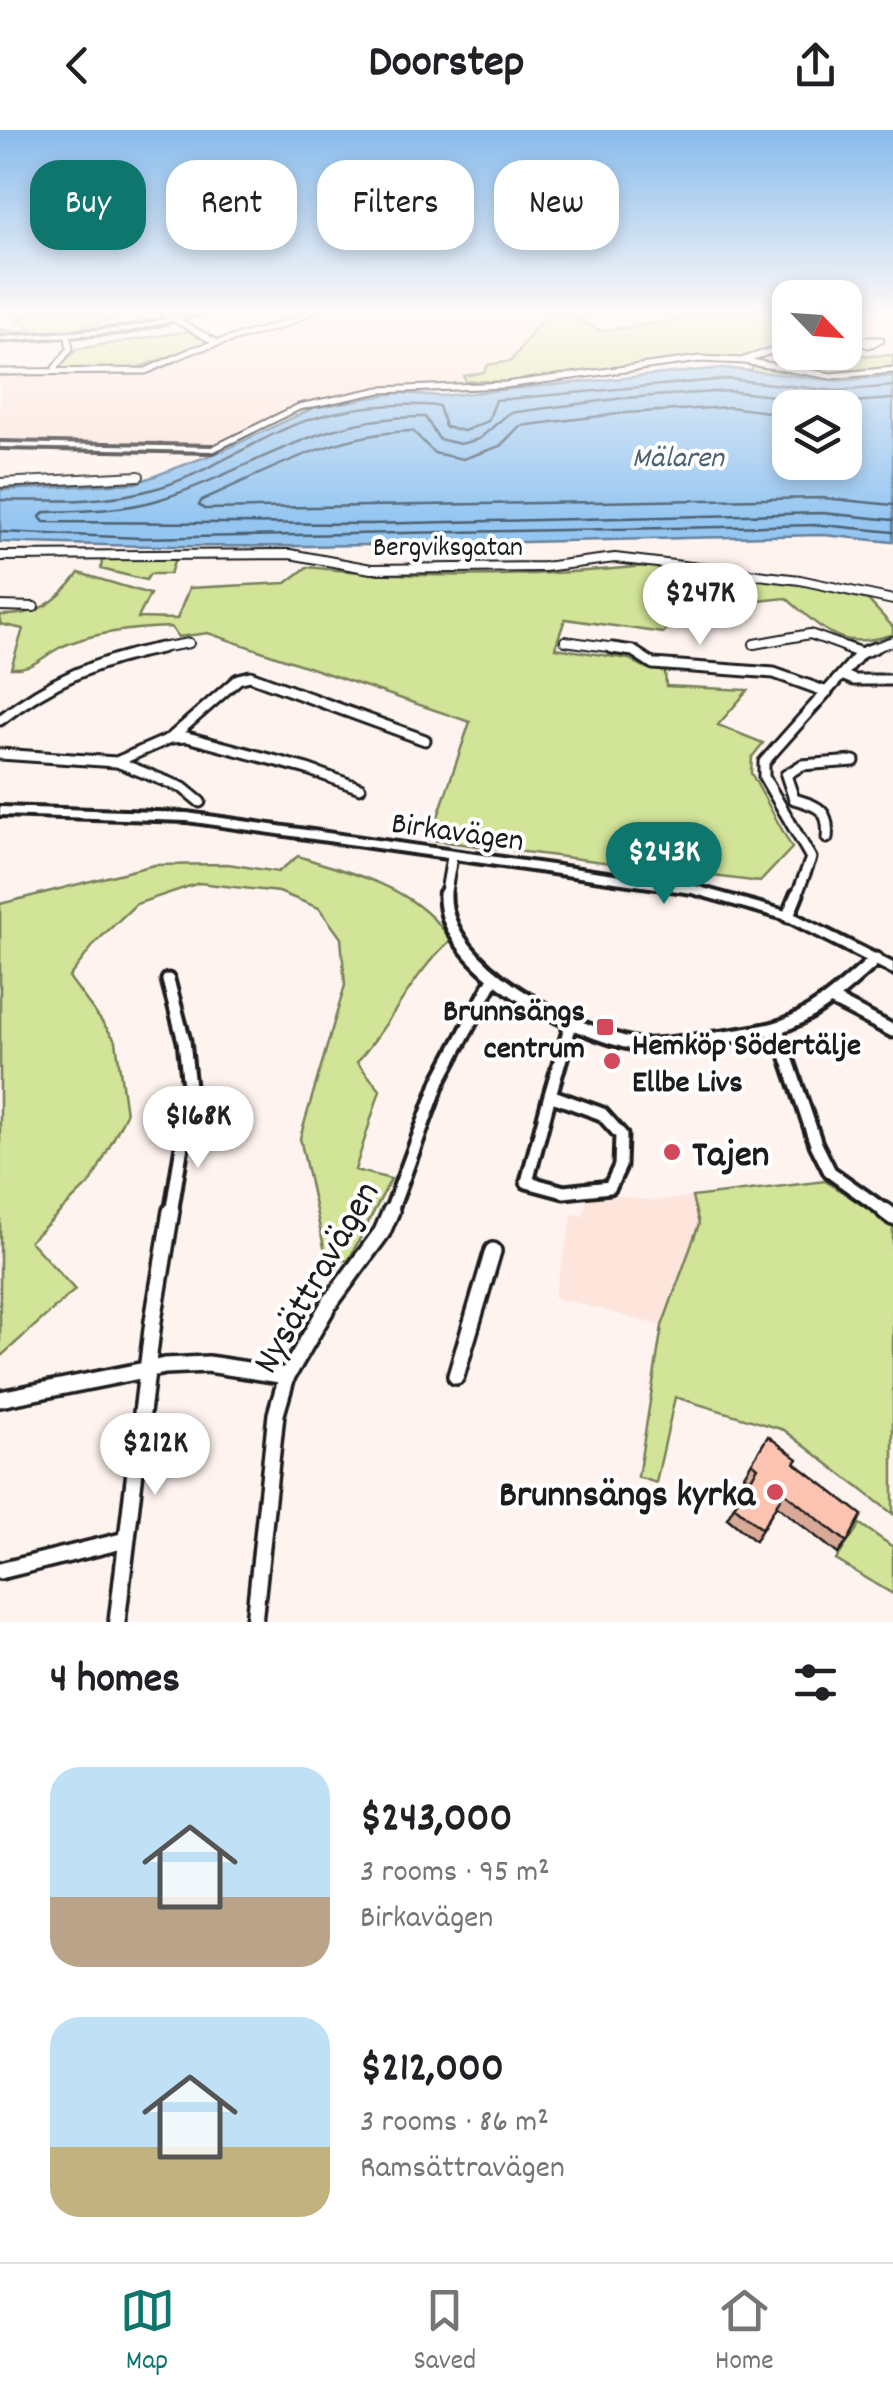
<!DOCTYPE html>
<meta charset="utf-8">
<style>
:root{--surface:#fff;--page:#f6f6f6;--text:#202124;--muted:#757577;--line:#e0e0e0;--accent:#0f766e}
body{margin:0;font-family:Dekko,sans-serif;background:var(--page);color:var(--text);height:100vh;display:flex;flex-direction:column;font-size:38px;white-space:nowrap}
*{box-sizing:border-box;margin:0}
p{font-size:32px;color:var(--muted)}
.icon{flex:none;width:55px;height:55px;fill:none;stroke:currentColor;stroke-width:2;stroke-linecap:round;stroke-linejoin:round}
.map{position:relative;height:1492px;overflow:hidden}
.drawer{display:flex;flex-direction:column;background:var(--surface);flex:1}
.drawer>*{flex:none}
.guide{position:absolute;left:30px;top:30px;width:835px;height:90px;display:flex;gap:20px}
.needle{width:65px;rotate:115deg}
.fabs{position:absolute;left:772px;top:150px;display:grid;gap:20px}
.fabs a{display:grid;place-items:center;width:90px;height:90px;border-radius:20px;background:var(--surface);box-shadow:0 5px 15px #0003;font-size:50px}
.price{position:absolute;translate:-50% -85px;padding:0 22px;border-radius:35px;background:#fff;color:#222;font-size:32px;line-height:65px;filter:drop-shadow(0 2px 5px #0008)}
.price::after{content:'';position:absolute;left:50%;top:60px;width:30px;height:22px;margin-left:-15px;background:inherit;clip-path:polygon(0 0,100% 0,50% 100%)}
.price.on{background:var(--accent);color:#fff}
ul{padding:0;list-style:none}
li{display:flex;align-items:center;gap:30px;height:250px;padding:0 50px}
li span{display:grid;place-items:center;flex:none;width:280px;height:200px;border-radius:30px;color:#555}
li>.icon{margin-inline-start:auto}
span .icon{width:120px;height:120px;fill:#fffc;stroke-width:1}
li b{font-size:42px}
h2{display:flex;justify-content:space-between;align-items:center;height:120px;padding:0 50px;font-size:42px}
.chip{padding:0 35px;border-radius:30px;background:var(--surface);box-shadow:0 5px 15px #0003;font-size:35px;line-height:90px}
.chip.on{background:var(--accent);color:#fff}
header{display:flex;justify-content:space-between;align-items:center;height:130px;padding:0 50px;background:var(--surface);font-size:45px;font-weight:700}
.menu{display:flex;justify-content:space-around;align-items:center;height:140px;border-top:2px solid var(--line);background:var(--surface);font-size:28px;color:var(--muted)}
.menu a{display:grid;justify-items:center;gap:5px}
.menu .on{color:var(--accent)}
.map>svg:first-child{display:block}
</style>
<header><svg class="icon" aria-label="back" viewBox="0 0 24 24"><path d="M15 5l-7 7 7 7"/></svg>Doorstep<svg class="icon" aria-label="share" viewBox="0 0 24 24"><path d="M12 15V3M7 8l5-5 5 5M5 13v7h14v-7"/></svg></header>
<div class="map">
<svg width="893" height="1492" viewBox="0 0 893 1492">
<rect width="100%" height="100%" fill="#fef3ef"/>
<filter id="ink" filterUnits="userSpaceOnUse"><feTurbulence type="fractalNoise" baseFrequency=".01" numOctaves="2"/><feDisplacementMap in="SourceGraphic" scale="20" xChannelSelector="R" yChannelSelector="G"/><feConvolveMatrix kernelMatrix="1 2 1 2 8 2 1 2 1" color-interpolation-filters="sRGB"/></filter>
<g filter="url(#ink)">
<!-- built -->
<path fill="#fde5dc" d="M317,181h238l-19,15 -25,36 -23,3 -11,19 -83,3 -79,14 -33,11 -72,36 -210,-5v-70l123,3 25,-4 49,-21 89,-26z
M589,1061l62,10 41,-4 7,27 -37,102 -108,-29 19,-83 10,2z"/>
<!-- green -->
<path fill="#d2e498" stroke="#77805a" stroke-width="2.5" d="M38,181h103l-58,16 2,5 -85,4v-7l18,4 13,-5 -14,-8z
M558,181h49l-31,9 27,11 80,-12 19,-8h88v32l-49,17 -42,-3 -174,25 -60,-1 -1,-5 20,-4 4,-7 23,-4 26,-35z
M189,201l19,12 -80,28 -72,-2 21,-20z
M845,220l23,6 25,-1v21l-55,5 -89,-8 6,-9 33,8 7,-8v-11z
M175,429l-5,15h-20l-4,6 -45,-11 1,-9z
M646,436l155,18 67,16 25,27v7c-52,18 -68,-3 -107,-36l-76,8 -29,8 -18,19 -98,-14 -10,29 74,11 17,9 19,3 1,15 82,4 -30,35 45,18 -11,14 -1,16 41,75 -32,34 -330,-42 40,-118 -262,-89 -30,4 -7,-10c-34,1 -78,5 -110,20 -20,10 -26,22 -50,21l12,-39 -23,-5v-9c37,1 57,-12 79,-42l71,21 -12,24 39,1 12,-31 97,-5 21,-16c112,13 227,10 339,-1z
M298,726c60,20 115,29 153,84 -39,34 -59,83 -94,122l23,28 -25,80 36,9 -43,82 -22,-5 -26,-118 45,-153 -4,-47 -22,-30 -40,-16 -80,-9 -63,21 -40,38 -27,35 47,64 10,73 -34,67 -62,60 45,49 -75,67v-453l154,-39 74,-1 50,8z
M825,1051l68,43v290l-109,-84 -109,-33 -19,86 -18,-6 24,-151 37,-102 -7,-27z
M860,1394l33,23v47l-57,-34z"/>
<!-- water -->
<path fill="#95c6f1" stroke="#65829c" stroke-width="2.5" fill-rule="evenodd" d="M724,238l114,13 55,-5v166l-69,-7c-275,5 -549,18 -824,7v-52l136,-7 88,-33 89,-42 84,-15 44,3zM790,278h55v54h-55z"/>
<g fill="none" stroke-linecap="round" stroke-linejoin="round">
<!-- shore -->
<path stroke="#4c6071" stroke-width="2.5" d="M893,269l-57,4 -107,-12 -105,7 -115,15 -30,26 -19,5 -21,-5 -14,-22c-109,-2 -170,53 -267,83 -37,11 -76,11 -114,12l-4,5 4,5 326,2 453,-11 70,7
M790,285l-60,-8 -105,6 -105,13 -20,20 -37,13 -29,-6 -21,-22c-78,2 -141,38 -211,69l-3,5 5,4 619,-11 70,7
M0,370c54,1 110,3 161,-13 42,-14 80,-37 119,-56 50,-23 105,-29 159,-25l6,21 19,4 24,-10 8,-21 231,-21 110,12 56,-5
M0,402l141,6 682,-13 70,7"/>
<defs>
<path id="minor-far4" d="M160,181l57,32
M845,187l17,-5
M845,210h36l-12,5 -20,-5
M744,230l46,-15
M55,238l15,-19 -2,-12
M0,242l146,-1 47,-21 92,-26 26,-13
M213,319l86,-42 81,-17 125,-5 195,-26 44,2 87,15 62,-6"/>
<path id="minor-far3" d="M0,353l139,-7
M0,426l290,-2 81,15 173,-2 71,-9 185,22 93,20
M0,476l34,1
M565,511l64,9
M754,514l56,-10 44,16
M149,520l40,-7
M868,520l25,-9"/>
<path id="minor-far2" d="M612,518l21,3 20,13 121,9 53,19
M847,518l14,5
M842,545l12,5h39
M0,590c50,-39 99,-60 161,-72
M172,608l15,-1 120,32 53,19
M0,624l116,8 55,-24 67,-59 12,-3 175,64
M117,632l66,26 17,14
M827,708c3,-28 -8,-32 -33,-39l-8,-24 16,-10 52,-4
M445,767l7,-40
M796,767l15,-39 -47,-81v-15l97,-109 13,-5"/>
<path id="minor-far1" d="M445,764c-3,74 129,139 193,151 15,3 119,-12 137,-17 39,-11 72,-43 101,-69
M788,786l9,-22
M168,850l16,61 6,55 -19,118
M831,869l62,32
M777,898l39,116 14,28 59,42
M550,965l52,19 19,21 -1,31 -10,21 -46,5 -37,-10z
M550,965l21,-71
M390,1084l49,-133 54,-101"/>
<path id="minor" d="M885,1081l8,6
M456,1246l37,-125
M0,1269l165,-33 43,-2 79,12
M0,1441l126,-31
M117,1492l36,-301 18,-110
M254,1492l22,-208 11,-38 42,-72 53,-72 9,-21"/>
<path id="tertiary" d="M0,313l213,4 4,2 -4,2 -213,-4z
M0,677l187,6 505,72 101,28 100,50v11l-109,-55 -92,-26 -505,-72 -187,-6z"/>
<path id="secondary" d="M202,181h10l-86,21 -126,9v-4l126,-9z"/>
</defs>
<!-- minor-far4 casing -->
<use href="#minor-far4" stroke="#1c1c1c" stroke-width="9"/>
<!-- minor-far3 casing -->
<use href="#minor-far3" stroke="#1c1c1c" stroke-width="12"/>
<!-- minor-far2 casing -->
<use href="#minor-far2" stroke="#1c1c1c" stroke-width="15"/>
<!-- minor-far1 casing -->
<use href="#minor-far1" stroke="#1c1c1c" stroke-width="19"/>
<!-- minor casing -->
<use href="#minor" stroke="#1c1c1c" stroke-width="22"/>
<!-- tertiary casing -->
<use href="#tertiary" stroke="#1c1c1c" stroke-width="8"/>
<!-- secondary casing -->
<use href="#secondary" stroke="#1c1c1c" stroke-width="7"/>
<!-- minor-far4 -->
<use href="#minor-far4" stroke="#fff" stroke-width="5"/>
<!-- minor-far3 -->
<use href="#minor-far3" stroke="#fff" stroke-width="8"/>
<!-- minor-far2 -->
<use href="#minor-far2" stroke="#fff" stroke-width="9"/>
<!-- minor-far1 -->
<use href="#minor-far1" stroke="#fff" stroke-width="11"/>
<!-- minor -->
<use href="#minor" stroke="#fff" stroke-width="15"/>
<!-- tertiary -->
<use href="#tertiary" fill="#fff" fill-rule="evenodd"/>
<!-- secondary -->
<use href="#secondary" fill="#fff" fill-rule="evenodd"/>
</g>
<!-- wall -->
<path fill="#d9a997" stroke="#1c1c1c" stroke-width="2.5" d="M752,1332l43,1 52,79 -9,12 -62,-49 -21,36 -28,-23 23,-38 -6,-5z"/>
<!-- building -->
<path fill="#fcc4b0" stroke="#1c1c1c" stroke-width="2.5" d="M768,1306l30,23 -3,4 67,52 -15,27 -63,-50 -22,37 -28,-23 24,-39 -6,-5z"/>
</g>
<!-- sky -->
<linearGradient id="sky" x2="0" y2="1"><stop stop-color="#87bbec"/><stop offset="0.47" stop-color="#fffaf8"/><stop offset="1" stop-color="#fffaf8" stop-opacity="0"/></linearGradient>
<rect width="893" height="389" fill="url(#sky)"/>
<!-- markers -->
<g fill="#d1495b" stroke="#fff" stroke-width="4">
<rect x="595" y="887" width="20" height="20" rx="5"/>
<circle cx="612" cy="931" r="10"/>
<circle cx="672" cy="1022" r="10"/>
<circle cx="775" cy="1362" r="10"/>
</g>
<g text-anchor="middle" stroke-width="8" stroke-linejoin="round" paint-order="stroke">
<!-- far-street labels -->
<g font-size="28" fill="#1c1c1c" stroke="#fff">
<text x="448" y="425">Bergviksgatan</text>
</g>
<!-- far-water labels -->
<g font-size="30" font-style="italic" fill="#4c6071" stroke="#fff">
<text x="678" y="336">Mälaren</text>
</g>
<!-- street labels -->
<g font-size="32" fill="#1c1c1c" stroke="#fff">
<text transform="translate(458 700) rotate(8)" y="11">Birkavägen</text>
</g>
<!-- poi labels -->
<g font-size="32" font-weight="bold" fill="#1c1c1c" stroke="#fff" text-anchor="end">
<text x="585" y="890">Brunnsängs<tspan x="585" dy="37">centrum</tspan></text>
<text x="632" y="924" text-anchor="start">Hemköp Södertälje<tspan x="632" dy="37">Ellbe Livs</tspan></text>
</g>
<!-- near-poi labels -->
<g font-size="38" font-weight="bold" fill="#1c1c1c" stroke="#fff" text-anchor="start">
<text x="692" y="1035">Tajen</text>
<text x="755" y="1375" text-anchor="end">Brunnsängs kyrka</text>
</g>
<!-- near-street labels -->
<g font-size="38" fill="#1c1c1c" stroke="#fff">
<text transform="translate(314 1146) rotate(-60)" y="13">Nysättravägen</text>
</g>
</g>
</svg>
<div class="fabs">
<a><svg class="needle" viewBox="-14 -14 28 28"><path d="M0-13l5 13h-10z" fill="#e53935"/><path d="M0 13l5-13h-10z" fill="#757577"/></svg></a>
<a><svg class="icon" aria-label="layers" viewBox="0 0 24 24"><path d="M12 4l9 5-9 5-9-5zM3 14l9 5 9-5"/></svg></a>
</div>
<b class="price" style="left:700px;top:518px">$247K</b>
<b class="price on" style="left:664px;top:777px">$243K</b>
<b class="price" style="left:198px;top:1041px">$168K</b>
<b class="price" style="left:155px;top:1368px">$212K</b>
<div class="guide">
<a class="chip on">Buy</a>
<a class="chip">Rent</a>
<a class="chip">Filters</a>
<a class="chip">New</a>
</div>
</div>
<section class="drawer">
<h2>4 homes<svg class="icon" aria-label="filters" viewBox="0 0 24 24"><path d="M4 7h16M4 17h16"/><circle cx="9" cy="7" r="2"/><circle cx="15" cy="17" r="2"/></svg></h2>
<ul>
<li><span style="background:linear-gradient(#bfe0f5 65%,#b9a48a 0)"><svg class="icon" aria-label="home" viewBox="0 0 24 24"><path d="M3 11l9-7 9 7M6 9v11h12V9"/></svg></span><div><b>$243,000</b><p>3 rooms · 95 m²</p><p>Birkavägen</p></div></li>
<li><span style="background:linear-gradient(#bfe0f5 65%,#c2b280 0)"><svg class="icon" aria-label="home" viewBox="0 0 24 24"><path d="M3 11l9-7 9 7M6 9v11h12V9"/></svg></span><div><b>$212,000</b><p>3 rooms · 86 m²</p><p>Ramsättravägen</p></div></li>
</ul>
</section>
<nav class="menu">
<a class="on"><svg class="icon" aria-label="map" viewBox="0 0 24 24"><path d="M3 6l6-2 6 2 6-2v14l-6 2-6-2-6 2zM9 4v14M15 6v14"/></svg>Map</a>
<a><svg class="icon" aria-label="saved" viewBox="0 0 24 24"><path d="M7 4h10v16l-5-4-5 4z"/></svg>Saved</a>
<a><svg class="icon" aria-label="home" viewBox="0 0 24 24"><path d="M3 11l9-7 9 7M6 9v11h12V9"/></svg>Home</a>
</nav>
